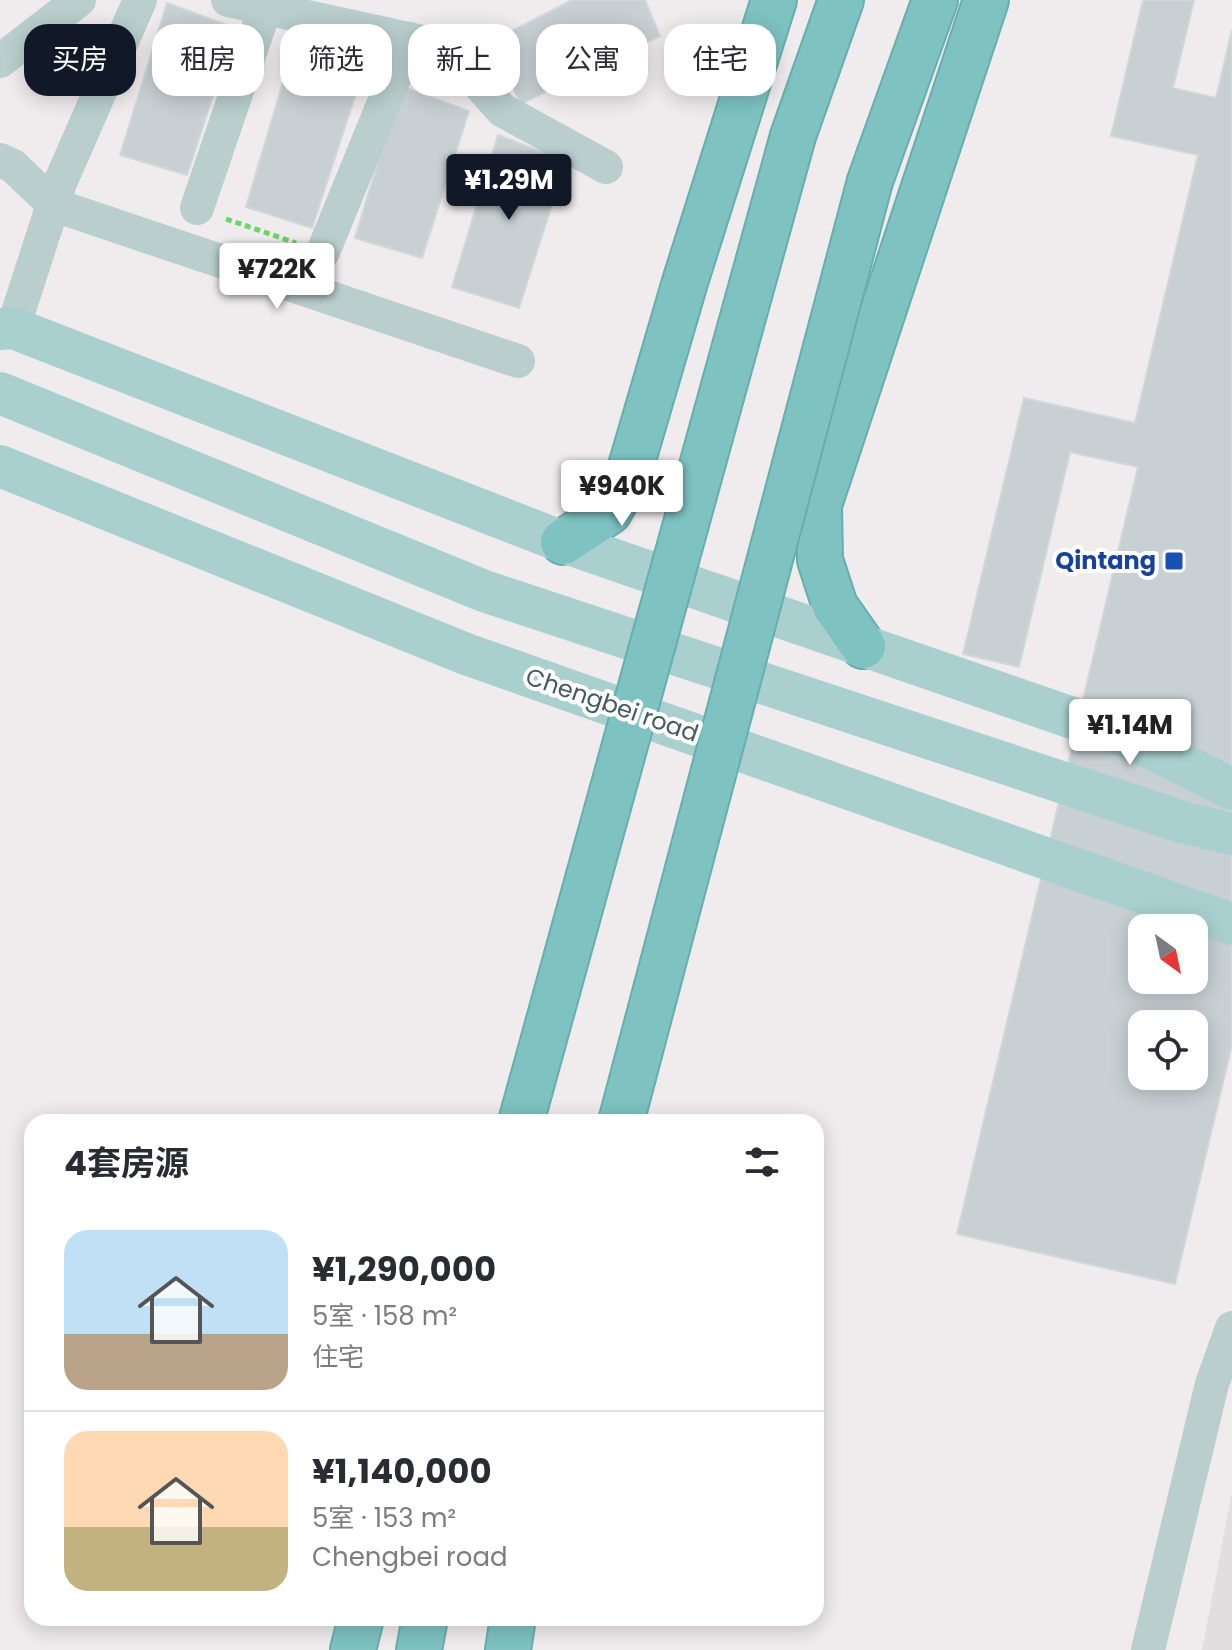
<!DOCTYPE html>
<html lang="zh">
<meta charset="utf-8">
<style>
:root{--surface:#fff;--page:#f2f2f3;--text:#2b2b33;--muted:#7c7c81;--line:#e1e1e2;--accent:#111827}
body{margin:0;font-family:Poppins,"Noto Sans SC",sans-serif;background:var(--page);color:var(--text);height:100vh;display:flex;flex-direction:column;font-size:30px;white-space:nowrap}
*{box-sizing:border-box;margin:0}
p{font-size:26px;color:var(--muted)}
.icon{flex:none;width:44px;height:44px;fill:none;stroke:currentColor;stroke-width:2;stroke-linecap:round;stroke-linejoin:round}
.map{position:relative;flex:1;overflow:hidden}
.side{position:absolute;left:24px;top:1114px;width:800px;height:512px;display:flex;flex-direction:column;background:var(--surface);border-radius:24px;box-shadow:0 4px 20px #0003}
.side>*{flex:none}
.banner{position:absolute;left:24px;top:24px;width:800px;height:72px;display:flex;gap:16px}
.needle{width:52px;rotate:147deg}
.fabs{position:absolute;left:1128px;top:914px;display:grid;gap:16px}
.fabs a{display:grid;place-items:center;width:80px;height:80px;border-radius:16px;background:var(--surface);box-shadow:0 4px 20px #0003;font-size:40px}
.price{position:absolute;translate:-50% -68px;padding:0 18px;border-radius:8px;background:#fff;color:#222;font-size:26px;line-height:52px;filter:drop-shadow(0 2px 4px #0008)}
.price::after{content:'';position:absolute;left:50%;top:48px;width:24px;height:18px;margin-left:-12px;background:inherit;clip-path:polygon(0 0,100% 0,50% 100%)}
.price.on{background:var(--accent);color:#fff}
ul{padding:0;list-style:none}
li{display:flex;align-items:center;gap:24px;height:200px;padding:0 40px}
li+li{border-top:2px solid var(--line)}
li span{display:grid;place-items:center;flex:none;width:224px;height:160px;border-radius:24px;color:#555}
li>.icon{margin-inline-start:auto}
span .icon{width:96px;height:96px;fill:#fffc;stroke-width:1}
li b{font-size:34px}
h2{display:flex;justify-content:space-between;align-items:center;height:96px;padding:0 40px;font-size:34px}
.chip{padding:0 28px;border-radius:24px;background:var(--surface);box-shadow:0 4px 20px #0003;font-size:28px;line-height:72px}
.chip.on{background:var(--accent);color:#fff}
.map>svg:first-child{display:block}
</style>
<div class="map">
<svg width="1232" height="1650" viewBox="0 0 1232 1650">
<rect width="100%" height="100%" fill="#f0ecee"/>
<!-- education -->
<path fill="#e1dee0" d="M1232,1492v158h-30z"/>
<!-- building -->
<path fill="#c8d0d3" stroke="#d0d8da" stroke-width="2" fill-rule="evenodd" d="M572,0h73l15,36 -139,68 -31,-62z
M1143,0h51l-21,88 43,10 16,-68v1015l-57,239 -218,-50 181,-767 -68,-15 -51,215 -56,-13 61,-256 111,25 63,-268 -87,-19zM1142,928h52v52h-52zM1142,1024h52v52h-52z
M167,3l68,25 -48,147 -67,-20z
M291,55l69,26 -48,147 -66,-21z
M401,86l68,25 -47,147 -67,-20z
M498,135l68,26 -47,147 -67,-21z"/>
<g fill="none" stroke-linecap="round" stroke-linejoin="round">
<defs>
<path id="highway" d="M793,136l48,-136
M870,181l65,-181
M563,542l46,-30 18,-32 58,-198 89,-282
M863,646l-28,-40 -15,-46 -1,-55 167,-505
M353,1650l8,-32
M419,1650l6,-32
M508,1650l5,-32"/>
</defs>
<!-- highway casing -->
<use href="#highway" stroke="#69aeae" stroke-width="48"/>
<!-- path -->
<path stroke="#6ad569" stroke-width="5" stroke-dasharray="6 4" stroke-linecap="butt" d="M226,219l70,24"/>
<!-- minor -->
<path stroke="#b9cecd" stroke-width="34" d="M228,0l218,47 56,63 104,57
M0,61l79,-61
M0,160l13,6 41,39 464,156
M197,208l68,-200
M323,252l87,-213
M13,328l47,-145 80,-183
M1148,1650l64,-266 20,-56"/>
<!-- major -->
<path stroke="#a9d0cf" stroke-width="42" d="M0,329l13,-1 550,214 567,196 102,51
M0,393l484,198 698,231 50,12
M0,466l466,188 766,270"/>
<!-- highway -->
<use href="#highway" stroke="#7ec2c2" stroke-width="44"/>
<defs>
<path id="highway-bridge" d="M521,1122l272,-986
M621,1122l249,-941"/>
</defs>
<!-- highway-bridge casing -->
<use href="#highway-bridge" stroke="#69aeae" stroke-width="48" stroke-linecap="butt"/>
<!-- highway-bridge -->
<use href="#highway-bridge" stroke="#7ec2c2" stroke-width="44"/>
</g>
<!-- markers -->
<rect fill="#1a4fb4" stroke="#fff" stroke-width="3" x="1164" y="551" width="20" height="20" rx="4"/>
<g text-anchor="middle" stroke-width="8" stroke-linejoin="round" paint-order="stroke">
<!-- transit labels -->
<g font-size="24" font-weight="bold" fill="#164399" stroke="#fff" text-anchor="end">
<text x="1156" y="569">Qintang</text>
</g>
<!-- street labels -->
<g font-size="24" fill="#435c5b" stroke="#fff">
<text transform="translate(612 705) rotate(19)" y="8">Chengbei road</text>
</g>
</g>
</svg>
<div class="fabs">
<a><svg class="needle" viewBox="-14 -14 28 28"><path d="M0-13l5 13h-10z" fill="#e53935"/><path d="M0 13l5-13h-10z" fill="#7c7c81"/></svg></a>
<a><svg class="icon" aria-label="locate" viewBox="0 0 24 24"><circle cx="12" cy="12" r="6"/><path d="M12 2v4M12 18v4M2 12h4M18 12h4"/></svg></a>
</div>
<b class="price on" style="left:509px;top:222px">¥1.29M</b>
<b class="price" style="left:277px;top:311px">¥722K</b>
<b class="price" style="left:622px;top:528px">¥940K</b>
<b class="price" style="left:1130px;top:767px">¥1.14M</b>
<div class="banner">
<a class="chip on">买房</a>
<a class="chip">租房</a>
<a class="chip">筛选</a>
<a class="chip">新上</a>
<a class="chip">公寓</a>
<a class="chip">住宅</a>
</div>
<section class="side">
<h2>4套房源<svg class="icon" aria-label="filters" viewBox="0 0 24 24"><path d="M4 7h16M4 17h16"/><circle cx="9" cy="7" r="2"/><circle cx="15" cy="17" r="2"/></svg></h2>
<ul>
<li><span style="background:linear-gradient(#bfe0f5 65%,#b9a48a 0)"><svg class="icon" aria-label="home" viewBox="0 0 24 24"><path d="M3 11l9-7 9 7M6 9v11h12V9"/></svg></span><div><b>¥1,290,000</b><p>5室 · 158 m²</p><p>住宅</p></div></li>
<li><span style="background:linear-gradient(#ffd9b3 60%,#c2b280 0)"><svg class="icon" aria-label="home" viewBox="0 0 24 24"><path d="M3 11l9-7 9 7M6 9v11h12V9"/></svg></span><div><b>¥1,140,000</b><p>5室 · 153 m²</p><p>Chengbei road</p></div></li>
</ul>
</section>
</div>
